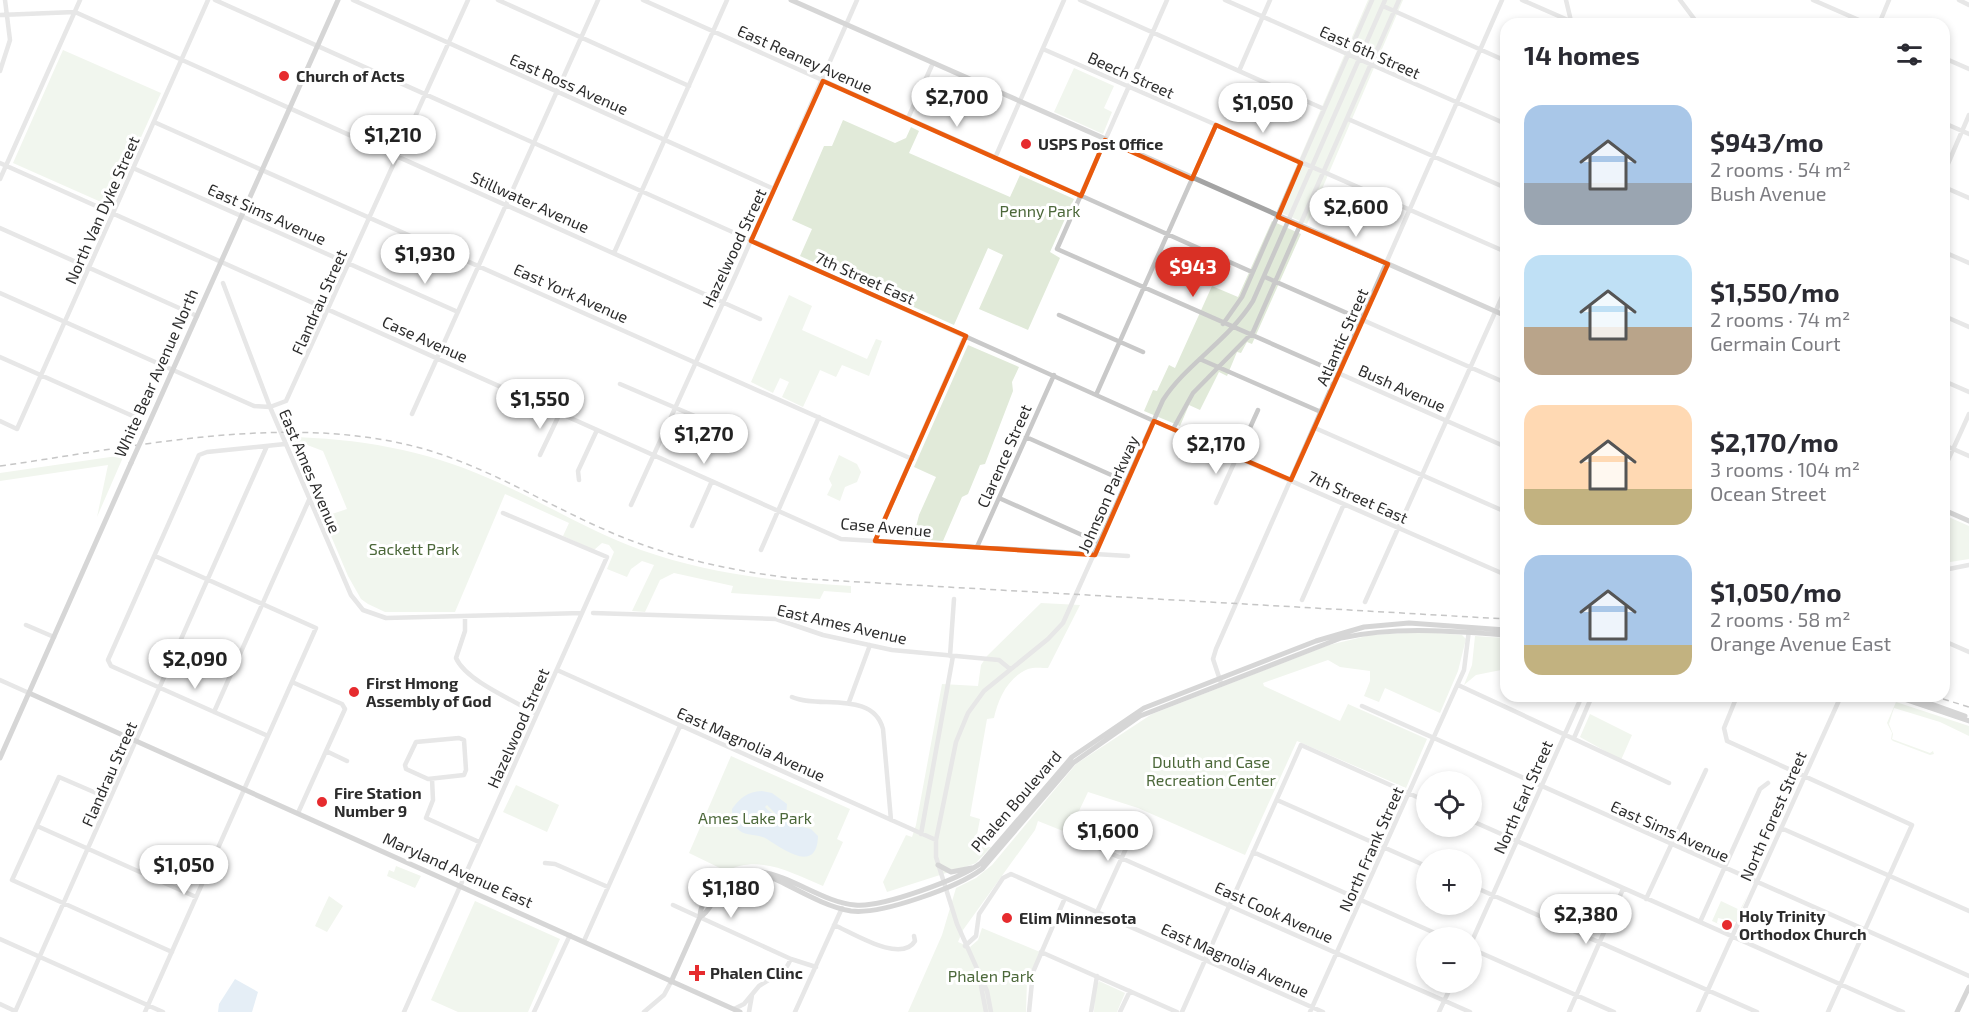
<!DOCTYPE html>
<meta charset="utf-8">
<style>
:root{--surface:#fff;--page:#f2f2f3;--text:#2b2b33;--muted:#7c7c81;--accent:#d93025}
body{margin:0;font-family:"Exo 2",sans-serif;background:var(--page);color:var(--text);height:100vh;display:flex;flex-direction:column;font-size:22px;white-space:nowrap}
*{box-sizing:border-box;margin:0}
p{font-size:20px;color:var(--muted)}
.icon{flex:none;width:33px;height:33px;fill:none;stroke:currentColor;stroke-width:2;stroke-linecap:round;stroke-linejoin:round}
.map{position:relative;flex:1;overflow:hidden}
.drawer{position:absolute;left:1500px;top:18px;width:450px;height:684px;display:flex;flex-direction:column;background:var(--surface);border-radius:18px;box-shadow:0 3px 9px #0003}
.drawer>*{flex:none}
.fabs{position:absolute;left:1416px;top:771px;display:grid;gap:12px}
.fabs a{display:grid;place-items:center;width:66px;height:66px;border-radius:50%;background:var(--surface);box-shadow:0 3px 9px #0003;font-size:30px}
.price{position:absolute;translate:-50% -51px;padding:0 14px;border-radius:21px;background:#fff;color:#222;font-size:20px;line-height:39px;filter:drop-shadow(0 2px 3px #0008)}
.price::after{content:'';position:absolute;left:50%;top:36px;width:18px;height:14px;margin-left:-9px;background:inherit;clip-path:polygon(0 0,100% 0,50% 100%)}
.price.selected{background:var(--accent);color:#fff}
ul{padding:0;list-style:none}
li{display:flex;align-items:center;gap:18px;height:150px;padding:0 24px}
li span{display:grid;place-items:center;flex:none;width:168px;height:120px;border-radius:18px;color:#555}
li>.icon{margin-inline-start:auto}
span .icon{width:72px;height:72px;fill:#fffc;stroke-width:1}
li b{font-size:26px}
h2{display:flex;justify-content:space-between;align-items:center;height:72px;padding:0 24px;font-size:26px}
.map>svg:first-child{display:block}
</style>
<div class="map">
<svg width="1969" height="1012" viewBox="0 0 1969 1012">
<rect width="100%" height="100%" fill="#fff"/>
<!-- green -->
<path fill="#e1ead9" d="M1368,0h35l-96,224 -30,-13z
M63,50l98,43 -51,113 -97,-43z
M1074,68l40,18 -10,22 8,4 -9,22 -49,-22z
M843,120l52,23 11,-5 5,-11 8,4 -10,22 101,44 10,-22 54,24 -24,53 10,6 -32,72 -49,-21 24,-54 -15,-7 -34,77 -154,-69 12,-27 -20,-9 32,-74h8z
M1272,221l29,13 -49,110 -5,-2 -6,11 -4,-1 -10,24 -8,-4 -19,38 -11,-5 -9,21 -36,-15 9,-21 4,1 12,-26 6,3 37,-82 26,11z
M789,295l23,11 -10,24 65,29 9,-20 6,2 -13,35 -27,-11 -6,12 -16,-7 -17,37 -21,-10 7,-15 -9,-4 -7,15 -22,-11z
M968,345l51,22 -7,15 1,9 -28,73 -5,1 -12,29 -6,3 -19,44 -30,-2 6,-24 17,-38 -22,-10z
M288,437c68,1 138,13 200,41 52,22 100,53 153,72 69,24 138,32 210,36v7l-27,-2 -4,8 -89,-6 2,-7 -59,-13 -14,7 -15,32 -13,-1 22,-46 -12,-4 -11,8 -4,8 -20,-8 7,-17 -5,-7 -7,-2 -8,7 -31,-14 6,-13 -64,-29 -50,118h-70l-17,-8 -7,-5 -13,-23 -25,-59 24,-8 -24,-58 -21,-8 -10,4z
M124,455l-27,62 11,-52 -108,16v-8z
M839,455l18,9 4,8 -4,10 -12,5 -5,14 -13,-6 5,-10 -3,-6z
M1944,515l25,11v33l-25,4z
M1041,603l39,2 -32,63c-6,0 -15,-1 -20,1 -20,8 -30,30 -34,49l-7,1 -17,97 10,3 -5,26 16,2 -15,16 -8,3 -81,26 -4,-10 23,-47 6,2 4,-12 26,-141 36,2 3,-21 6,-9z
M1425,632l37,3 4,4 -8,32 -18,42 -55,-25 -6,14 -15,-6 6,-15v-10l-30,-4 -12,-7 -65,23 1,3 76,35 8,-17 79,35 -21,49 -109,-47 -52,114 -107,-47 -50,-16 -18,38 -7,1 -25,-10 -3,9 -72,100 -5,12 12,5 8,-7 4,-12 58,24 -13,28 -1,32h-118l34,-77 14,-47 20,-10 16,-13 84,-101 76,-50 177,-69 42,-10z
M1475,636l31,2v31l-30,6 -12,10 8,-20z
M1896,702l73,24v10l-29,-14 -46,-14 -5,16 4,10 -1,5 38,14 3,-2 1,3 -4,1 -37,-14 -2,-2 1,-6 -5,-10z
M1590,714l42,21 -11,25 -41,-23z
M731,756l119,53 -13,30 6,3 -20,44c-31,-13 -63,-32 -97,-15l-37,-18z
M516,785l43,20 -12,27 -44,-20z
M396,866l25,10 -6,12 -28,-12 2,-6 5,2z
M1748,894l-12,28 -18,-4 -1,5 10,5 -15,-7 9,-20 19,9z
M329,896l14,10 -16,26 -12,-6z
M475,901l85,38 -32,73h-70l-27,-12z
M1099,981l26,12 -8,19h-23l1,-21z"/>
<!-- water -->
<path fill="#c5daeb" d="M762,791l10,2 15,11 -1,12 -10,-2 -9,-9 -2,2c7,9 18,8 24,17l22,5 7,7c-1,38 -34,14 -51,3 -8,-5 -20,-3 -27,-8 -7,-5 -8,-14 -8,-22 9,-12 15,-17 30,-18z
M235,979l23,13 -6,20h-34l1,-8z"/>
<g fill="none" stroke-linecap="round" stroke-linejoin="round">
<!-- minor -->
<path stroke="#c9c9c9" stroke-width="4.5" d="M215,0l939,421 352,154
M353,0l421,189
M498,0l191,86
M643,0l609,272
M1080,0l244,109
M1167,0l-110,249 449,198
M1225,0l281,124
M1522,0l55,24
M1566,0l5,21
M1680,0l18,24
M1813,0l55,24
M1959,0l10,5
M1383,6l123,55
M0,15l75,-3 685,307
M1879,24l10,-24
M1043,49l463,203
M1944,58l25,11
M0,71l10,-31 -5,-40
M1239,71l31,-71
M908,118l25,-55
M1348,119l158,69
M154,122l758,337
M1944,123l25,11
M995,158l69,-158
M0,163l841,376 287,17
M133,168l325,144
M1944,173l25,-58
M0,179l80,-179
M1944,187l25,11
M0,228l197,88
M1944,252l25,11
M614,253l113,-253
M1265,277l241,106
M223,283l47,124 16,-6 182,-401
M0,293l254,113 16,1 81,188 12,15 23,8 196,-5
M1059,315l84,37
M1944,316l25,11
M1223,324l19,-27 130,-297
M0,357l135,60
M1202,360l119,52
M1944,381l25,11
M620,384l105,45
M1096,395l120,-270
M412,414l186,-414
M0,421l17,8 191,-429
M1315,428l191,84
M1173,429l20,-36 60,-61 146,-332
M1026,437l101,45
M1944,445l25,11
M540,455l20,-42
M1944,469l25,-55
M579,480l-1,-9 19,-41
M999,498l101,45
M1216,503l42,-93
M631,505l106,-233 120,-272
M692,526l20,-45
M875,541l90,-205
M977,547l77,-172
M761,550l58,-133
M1944,570l25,-5
M1302,600l42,-96
M1365,602l141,-314
M593,613l183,6 47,16 69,15 107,10 11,9
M465,617v14l-9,27c10,23 59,43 81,56
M26,625l28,12
M1944,641l25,11
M950,656l4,-57
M557,670l379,170
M0,680l29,13
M292,682l50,22 3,5 -47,104
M1221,683l-8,-24 3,-10 286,-649
M1458,685l211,98
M1737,696l-13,32 3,13 185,84 -84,187
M792,697c26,12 81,-7 91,32l8,91
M849,702l21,-57
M1362,706l607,270
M214,712l95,-212
M268,736l-157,-70 -3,-6 91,-205 8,-3 78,-8
M459,738l5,2 2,30 -2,5 -36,4 -22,-10 -1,-4 11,-23z
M1574,738l18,-42
M326,751l21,10
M432,779l1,21 -7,18 53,24
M110,799l-51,-22 -47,103 160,72
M1277,800l149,66
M1472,821l431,191
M37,826l159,71
M1781,828l188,83
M921,834l32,-178
M1069,835l401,177
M1253,852l193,86
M545,863l10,1 53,23
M1472,886l285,126
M1646,899l60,-129
M673,905l118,54 25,8
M1097,912l42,-92
M1700,922l60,-133 8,-6
M834,925c19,8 67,39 81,16l-1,-5
M0,939l163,73
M584,941l96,-215
M1472,941l110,-245
M965,946l11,-10 3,-22 24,-36 8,-4 312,138
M1472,949l142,63
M1041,952l136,60
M981,986l5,26
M0,1004l15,7
M734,1009l10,-5 15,-18 26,-16 6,-11
M15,1012l252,-566
M145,1012l171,-384 -161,-72
M404,1012l203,-455 -104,-44
M534,1012l36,-77
M644,1012l20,-17 7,-13
M749,1012l3,-17
M795,1012l47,-104
M991,1012l-4,-21 -30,-67 -21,-67v-17l20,-98 12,-29 16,-22 64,-52 15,-16 100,-223c23,-36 65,-59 90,-99l132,-301
M1029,1012l4,-40 32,-74
M1091,1012l6,-36
M1120,1012l10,-21
M1182,1012l119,-267 125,56
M1310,1012l154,-342 5,-40
M1439,1012l14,-30
M1569,1012l54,-123
M1698,1012l143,-316"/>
<!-- major -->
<path stroke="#a4a4a4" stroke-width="5" d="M791,0l715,316
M145,432l193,-432
M1944,510l25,11
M29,693l711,319
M1895,696l74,25
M1909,696l56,20
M0,758l131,-295
M938,865l13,7 21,-4
M700,917c9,-5 11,-14 18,-22 14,-15 37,-19 57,-16 23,11 51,28 76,32 30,4 107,-24 131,-42l91,-106 67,-47 201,-78c55,-12 109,-7 165,-3
M671,982l29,-65c0,-11 6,-19 14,-28 42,-47 96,13 141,16 26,3 105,-26 126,-42l91,-106 72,-49 172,-67 48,-14 45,-4 97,7
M1957,1012l12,-25"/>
<!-- rail -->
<path stroke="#818181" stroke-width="1.5" stroke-dasharray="6 4.5" stroke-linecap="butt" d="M0,466c136,-19 289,-55 424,-17 66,19 123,56 186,83 58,25 118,38 180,46l716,41
M1933,696l36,11"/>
<!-- major-bridge -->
<path stroke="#a4a4a4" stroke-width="5" d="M131,463l14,-31"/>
</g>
<!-- marked area -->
<path d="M0 0H1969V1012H0ZM823,81l258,115 24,-56 87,39 24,-54 85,38 -23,54 110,47 -97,216 -137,-59 -59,134 -220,-14 91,-205 -215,-95z" fill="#fff" fill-opacity=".55" fill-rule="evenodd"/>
<path fill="none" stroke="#e8590c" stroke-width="4.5" stroke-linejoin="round" d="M823,81l258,115 24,-56 87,39 24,-54 85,38 -23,54 110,47 -97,216 -137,-59 -59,134 -220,-14 91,-205 -215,-95z"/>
<!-- markers -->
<g fill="#e62b2e" stroke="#fff" stroke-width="2">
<circle cx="284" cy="76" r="6"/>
<circle cx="1026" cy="144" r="6"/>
<circle cx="354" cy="692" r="6"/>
<circle cx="322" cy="802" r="6"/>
<circle cx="1007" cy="918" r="6"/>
<circle cx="1727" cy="925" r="6"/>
<path d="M694 964h6v6h6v6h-6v6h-6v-6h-6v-6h6z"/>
</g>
<g text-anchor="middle" stroke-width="6" stroke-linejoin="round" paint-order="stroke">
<!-- street labels -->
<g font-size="16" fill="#2c2c2c" stroke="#fff">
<text transform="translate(1370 52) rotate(24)" y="6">East 6th Street</text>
<text transform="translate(805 59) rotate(24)" y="6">East Reaney Avenue</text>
<text transform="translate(1131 75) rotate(24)" y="6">Beech Street</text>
<text transform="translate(569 84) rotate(24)" y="6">East Ross Avenue</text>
<text transform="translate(530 202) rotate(24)" y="6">Stillwater Avenue</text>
<text transform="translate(102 210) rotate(-66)" y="6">North Van Dyke Street</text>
<text transform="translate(267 214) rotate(24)" y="6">East Sims Avenue</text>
<text transform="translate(734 248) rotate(-65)" y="6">Hazelwood Street</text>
<text transform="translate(865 278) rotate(24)" y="6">7th Street East</text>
<text transform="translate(571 293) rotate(24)" y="6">East York Avenue</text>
<text transform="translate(319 302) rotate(-66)" y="6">Flandrau Street</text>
<text transform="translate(1342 337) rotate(-66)" y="6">Atlantic Street</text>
<text transform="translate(425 339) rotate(24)" y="6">Case Avenue</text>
<text transform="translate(156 373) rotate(-66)" y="6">White Bear Avenue North</text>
<text transform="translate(1402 388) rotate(24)" y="6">Bush Avenue</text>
<text transform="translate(1004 456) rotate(-66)" y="6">Clarence Street</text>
<text transform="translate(310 471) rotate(67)" y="6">East Ames Avenue</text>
<text transform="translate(1108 494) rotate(-66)" y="6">Johnson Parkway</text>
<text transform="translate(1358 497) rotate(24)" y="6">7th Street East</text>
<text transform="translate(886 527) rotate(5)" y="6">Case Avenue</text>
<text transform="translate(842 624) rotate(13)" y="6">East Ames Avenue</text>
<text transform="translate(518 728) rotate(-66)" y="6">Hazelwood Street</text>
<text transform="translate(751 744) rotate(24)" y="6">East Magnolia Avenue</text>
<text transform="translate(109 774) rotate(-66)" y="6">Flandrau Street</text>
<text transform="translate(1523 797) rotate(-66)" y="6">North Earl Street</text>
<text transform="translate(1016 801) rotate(-49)" y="6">Phalen Boulevard</text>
<text transform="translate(1773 816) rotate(-66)" y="6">North Forest Street</text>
<text transform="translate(1670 831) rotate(24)" y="6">East Sims Avenue</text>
<text transform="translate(1371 849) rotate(-66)" y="6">North Frank Street</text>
<text transform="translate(458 870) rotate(24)" y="6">Maryland Avenue East</text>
<text transform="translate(1274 912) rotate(24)" y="6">East Cook Avenue</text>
<text transform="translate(1235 960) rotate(24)" y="6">East Magnolia Avenue</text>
</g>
<!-- poi labels -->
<g font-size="16" font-weight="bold" fill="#2c2c2c" stroke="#fff" text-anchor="start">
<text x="296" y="82">Church of Acts</text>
<text x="1038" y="150">USPS Post Office</text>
<text x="366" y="689">First Hmong<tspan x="366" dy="18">Assembly of God</tspan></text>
<text x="334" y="799">Fire Station<tspan x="334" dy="18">Number 9</tspan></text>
<text x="1739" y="922">Holy Trinity<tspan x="1739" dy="18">Orthodox Church</tspan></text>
<text x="1019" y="924">Elim Minnesota</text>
<text x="710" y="979">Phalen Clinc</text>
</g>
<!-- park labels -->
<g font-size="16" fill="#4c683a" stroke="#fff">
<text x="1040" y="217">Penny Park</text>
<text x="414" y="555">Sackett Park</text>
<text x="1211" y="768">Duluth and Case<tspan x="1211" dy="18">Recreation Center</tspan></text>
<text x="755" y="824">Ames Lake Park</text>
<text x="991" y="982">Phalen Park</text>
</g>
</g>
</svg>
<div class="fabs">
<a><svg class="icon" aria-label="locate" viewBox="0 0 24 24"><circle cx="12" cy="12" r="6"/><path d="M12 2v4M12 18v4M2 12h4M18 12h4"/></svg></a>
<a>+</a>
<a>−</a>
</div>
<b class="price" style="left:957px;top:128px">$2,700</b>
<b class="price" style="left:1263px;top:134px">$1,050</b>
<b class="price" style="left:393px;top:166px">$1,210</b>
<b class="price" style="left:1356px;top:238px">$2,600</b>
<b class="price" style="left:425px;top:285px">$1,930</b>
<b class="price selected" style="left:1193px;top:298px">$943</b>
<b class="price" style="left:540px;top:430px">$1,550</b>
<b class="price" style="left:704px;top:465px">$1,270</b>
<b class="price" style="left:1216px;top:475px">$2,170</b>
<b class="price" style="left:195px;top:690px">$2,090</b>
<b class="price" style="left:1108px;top:862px">$1,600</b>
<b class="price" style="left:184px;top:896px">$1,050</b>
<b class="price" style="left:731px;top:919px">$1,180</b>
<b class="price" style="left:1586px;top:945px">$2,380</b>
<section class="drawer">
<h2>14 homes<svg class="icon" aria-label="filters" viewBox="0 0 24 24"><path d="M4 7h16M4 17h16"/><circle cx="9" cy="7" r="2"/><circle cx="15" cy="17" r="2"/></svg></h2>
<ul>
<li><span style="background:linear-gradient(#a9c7e8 65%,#9aa5b1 0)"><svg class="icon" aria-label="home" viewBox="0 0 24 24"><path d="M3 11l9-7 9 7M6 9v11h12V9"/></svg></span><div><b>$943/mo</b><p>2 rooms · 54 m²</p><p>Bush Avenue</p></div></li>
<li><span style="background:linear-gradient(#bfe0f5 60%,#b9a48a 0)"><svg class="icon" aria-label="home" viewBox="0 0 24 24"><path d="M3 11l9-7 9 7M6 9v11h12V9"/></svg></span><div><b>$1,550/mo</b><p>2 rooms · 74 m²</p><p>Germain Court</p></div></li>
<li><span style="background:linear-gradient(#ffd9b3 70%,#c2b280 0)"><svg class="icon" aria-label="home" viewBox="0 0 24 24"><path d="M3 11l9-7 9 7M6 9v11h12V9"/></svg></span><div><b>$2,170/mo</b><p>3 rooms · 104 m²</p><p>Ocean Street</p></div></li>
<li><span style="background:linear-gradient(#a9c7e8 75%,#c2b280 0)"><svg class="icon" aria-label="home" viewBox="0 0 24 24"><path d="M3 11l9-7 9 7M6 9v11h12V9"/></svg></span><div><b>$1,050/mo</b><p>2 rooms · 58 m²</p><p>Orange Avenue East</p></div></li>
</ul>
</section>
</div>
